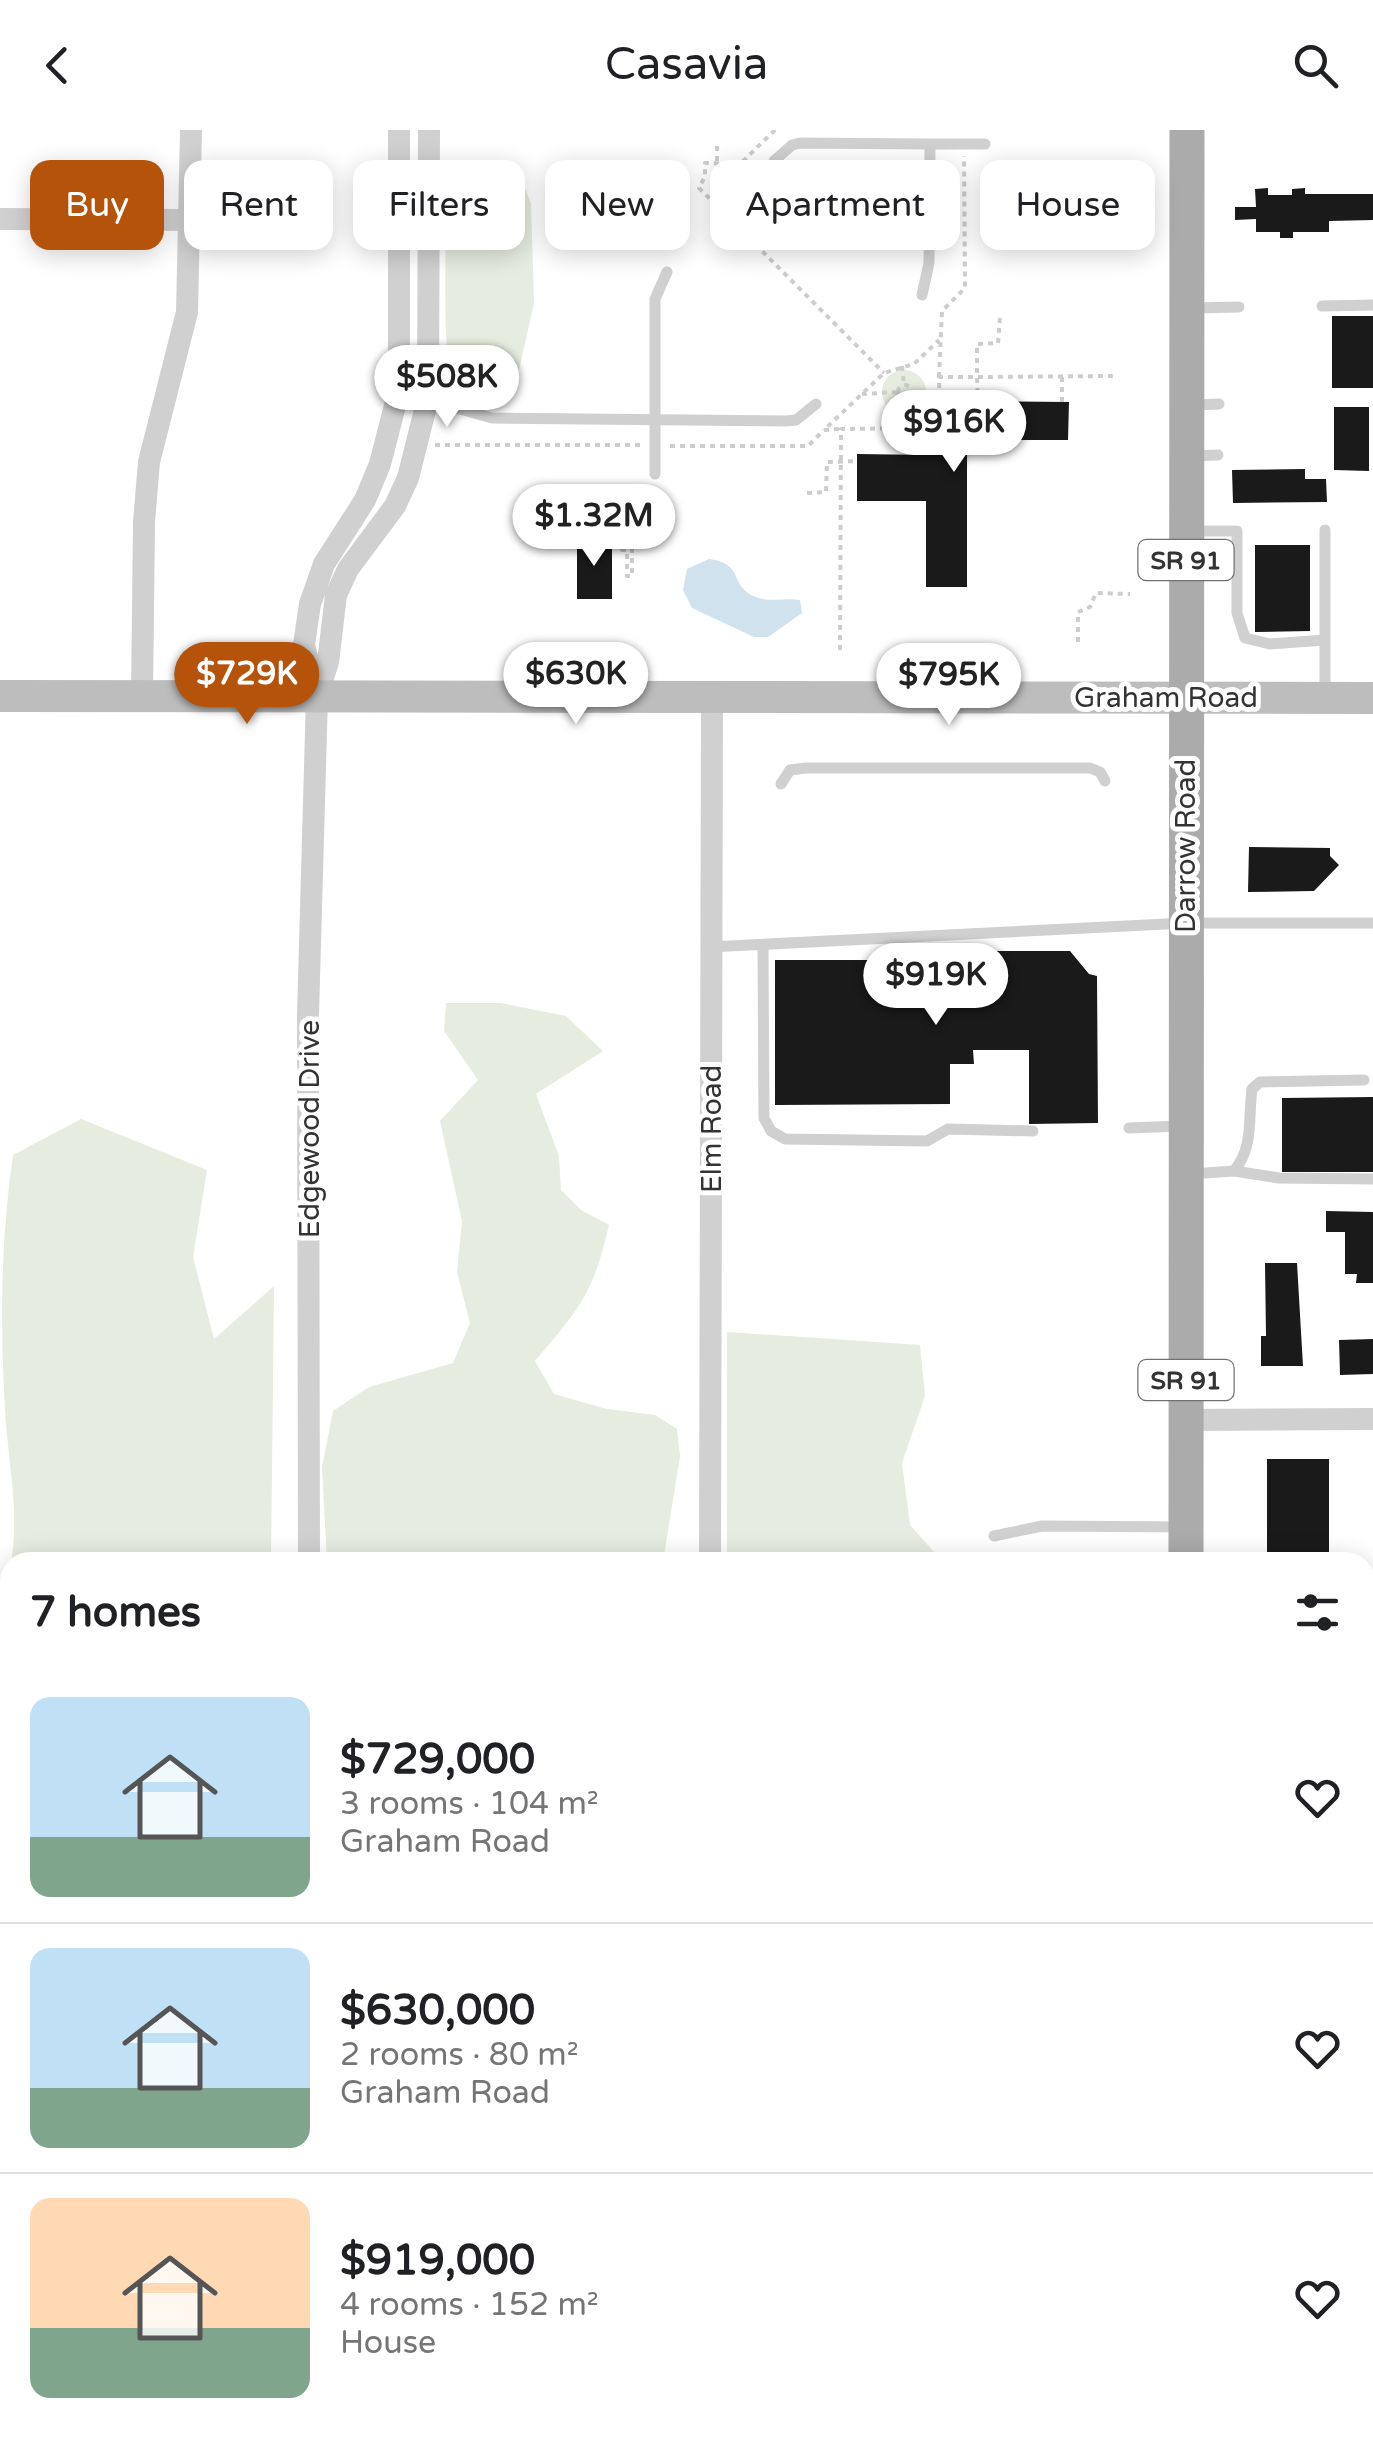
<!DOCTYPE html>
<meta charset="utf-8">
<style>
:root{--surface:#fff;--page:#f2f2f2;--text:#202124;--muted:#757577;--line:#e0e0e0;--accent:#b45309}
body{margin:0;font-family:"Varela Round",sans-serif;background:var(--page);color:var(--text);height:100vh;display:flex;flex-direction:column;font-size:38px;white-space:nowrap}
*{box-sizing:border-box;margin:0}
p{font-size:32px;color:var(--muted)}
.icon{flex:none;width:55px;height:55px;fill:none;stroke:currentColor;stroke-width:2;stroke-linecap:round;stroke-linejoin:round}
.map{position:relative;flex:1;overflow:hidden}
.sheet{position:absolute;left:0px;top:1422px;width:1375px;height:892px;display:flex;flex-direction:column;background:var(--surface);border-radius:30px 30px 0 0;box-shadow:0 5px 25px #0003}
.sheet>*{flex:none}
.guide{position:absolute;left:30px;top:30px;width:1315px;height:90px;display:flex;gap:20px}
.price{position:absolute;translate:-50% -85px;padding:0 22px;border-radius:35px;background:#fff;color:#222;font-size:32px;line-height:65px;filter:drop-shadow(0 2px 5px #0008)}
.price::after{content:'';position:absolute;left:50%;top:60px;width:30px;height:22px;margin-left:-15px;background:inherit;clip-path:polygon(0 0,100% 0,50% 100%)}
.price.active{background:var(--accent);color:#fff}
ul{padding:0;list-style:none}
li{display:flex;align-items:center;gap:30px;height:250px;padding:0 30px}
li+li{border-top:2px solid var(--line)}
li span{display:grid;place-items:center;flex:none;width:280px;height:200px;border-radius:20px;color:#555}
li>.icon{margin-inline-start:auto}
span .icon{width:120px;height:120px;fill:#fffc;stroke-width:1}
li b{font-size:42px}
h2{display:flex;justify-content:space-between;align-items:center;height:120px;padding:0 30px;font-size:42px}
.pill{padding:0 35px;border-radius:20px;background:var(--surface);box-shadow:0 5px 25px #0003;font-size:35px;line-height:90px}
.pill.active{background:var(--accent);color:#fff}
header{display:flex;justify-content:space-between;align-items:center;height:130px;padding:0 30px;background:var(--surface);font-size:45px;font-weight:600}
.map>svg:first-child{display:block}
</style>
<header><svg class="icon" aria-label="back" viewBox="0 0 24 24"><path d="M15 5l-7 7 7 7"/></svg>Casavia<svg class="icon" aria-label="search" viewBox="0 0 24 24"><circle cx="10" cy="10" r="6"/><path d="M15 15l6 6"/></svg></header>
<div class="map">
<svg width="1373" height="2314" viewBox="0 0 1373 2314">
<rect width="100%" height="100%" fill="#fff"/>
<!-- green -->
<path fill="#e6ecdf" d="M484,34l35,11 12,28 3,100 -17,76 -9,12h-40c-7,-10 -17,-21 -20,-33 -4,-18 -4,-168 3,-178 9,-13 19,-15 33,-16z
M882 262a22 22 0 1 1 44 0a22 22 0 1 1-44 0Z
M446,873h55l65,13 37,35 -67,43 23,62 2,34 20,20 28,15c-16,69 -29,83 -74,136l19,33 53,15 48,6 22,14 3,27 -17,106h-336l-5,-95 11,-56 36,-24 84,-24 17,-40 -13,-51 5,-51 -22,-100 38,-41 -34,-49z
M81,989l126,51 -14,87 21,82 60,-53 -3,276h-260c8,-46 -1,-91 -5,-138 -6,-89 -6,-180 7,-269z
M727,1202l193,13 5,51 -23,67 8,62 33,37h-216z
M407,2305h134l-1,9h-128z"/>
<!-- water -->
<path fill="#cfe2ee" d="M709,429c35,5 20,23 42,36 17,9 32,2 49,5l2,13 -34,24h-14l-62,-29 -9,-18 4,-21z"/>
<!-- building -->
<path fill="#1a1a1a" d="M1268,58v7h24v-6l13,-1v6h68v26l-44,1v11h-36v6h-13v-6h-24v-13l-21,1v-13h21l-1,-18z
M1332,186h41v72h-41z
M969,271l100,1 -1,38h-101v147h-41v-86h-69v-47l71,1v-37l41,1z
M1334,277h35v64l-35,-1z
M1305,339v10h21l1,23 -94,1 -1,-33z
M577,409h35v60h-35z
M1255,415h55v86l-55,1z
M1249,717l81,1v8l9,9 -25,26 -66,1z
M890,821h180l19,23 8,2 1,147 -69,1v-74h-56l1,14h-24v40l-175,1v-145h115z
M1373,967v75h-91v-74z
M1326,1081l47,1v71h-17l1,-9h-12v-42h-19z
M1265,1133h32l6,103h-42v-30h5z
M1373,1209v35l-33,1 -1,-35z
M1267,1329h62v94l-62,-1z"/>
<g fill="none" stroke-linecap="round" stroke-linejoin="round">
<!-- path -->
<path stroke="#cdcdcd" stroke-width="4" stroke-dasharray="5 5" stroke-linecap="butt" d="M775,0l-35,34 -35,-1v13l-6,12 185,185
M717,16v17
M1000,188l-2,25 -21,1v33l137,-1
M902,236l2,19
M939,247l3,-66 23,-23 -1,-132
M898 262a7 7 0 1 1 14 0a7 7 0 1 1-14 0Z
M862,264l35,-2
M1062,272v-25
M940,288l-1,-41h38l1,24
M839,299l-15,1 60,-57 30,-9 25,-24
M435,315h205
M670,316h138l16,-16
M623,357h26
M807,363l19,-1 1,-30 30,-1
M552,388h80v58h-5v-26h-5v-32
M565,388v-32
M1078,512v-30l12,-5 6,-14 34,1
M840,520l1,-221 87,-1"/>
<!-- lane -->
<path stroke="#d0d0d0" stroke-width="11" d="M774,31l18,-16 8,-2 130,1
M922,165l7,-32 1,-119h55
M1322,176l51,-1
M1193,178l46,-1
M399,262l93,26 294,3 10,-1 20,-16
M1193,275l26,-1
M1190,326l28,-1
M655,344v-175l12,-27
M1191,401h46v82l8,25 25,6 55,-4
M1325,564v-164
M781,654l9,-14 16,-2h284l10,4 5,9
M763,815l1,173 7,13 14,8 142,2 21,-12 85,2
M710,817l476,-24h187
M1129,998l51,-2
M1234,1041l45,7 94,1
M1190,1044l44,-3c20,-24 14,-53 18,-82l8,-7 104,-2
M994,1406l48,-10 142,1"/>
<!-- street -->
<path stroke="#d0d0d0" stroke-width="22" d="M0,89l189,1
M142,565l2,-173 5,-60 38,-150 4,-182
M317,566l-13,-51 6,-41 14,-40 41,-64 15,-36 19,-74v-260
M1186,1290l187,-1
M309,1432l-1,-547 9,-319 11,-34 8,-67 12,-26 47,-63 13,-28 20,-80 1,-268
M710,1432l2,-866
M0,1961h10
M339,2305v9
M710,2305v9"/>
<!-- secondary -->
<path stroke="#bdbdbd" stroke-width="32" d="M0,566l1373,2"/>
<!-- primary -->
<path stroke="#ababab" stroke-width="35" d="M1186,1432l1,-1432
M1185,2305v9"/>
</g>
<g text-anchor="middle" stroke-width="10" stroke-linejoin="round" paint-order="stroke">
<!-- shield labels -->
<g fill="#fff" stroke="#707070" stroke-width="2.5">
<rect x="1138.5" y="410" width="95" height="40" rx="8"/>
<rect x="1138.5" y="1230" width="95" height="40" rx="8"/>
</g>
<g font-size="25" font-weight="bold" fill="#333">
<text x="1186" y="439">SR 91</text>
<text x="1186" y="1259">SR 91</text>
</g>
<!-- street labels -->
<g font-size="28" fill="#333" stroke="#fff">
<text x="1166" y="577">Graham Road</text>
<text transform="translate(1185 716) rotate(-90)" y="10">Darrow Road</text>
<text transform="translate(309 999) rotate(-90)" y="10">Edgewood Drive</text>
<text transform="translate(711 999) rotate(-90)" y="10">Elm Road</text>
</g>
</g>
</svg>
<b class="price" style="left:447px;top:300px">$508K</b>
<b class="price" style="left:954px;top:345px">$916K</b>
<b class="price" style="left:594px;top:439px">$1.32M</b>
<b class="price active" style="left:247px;top:597px">$729K</b>
<b class="price" style="left:576px;top:597px">$630K</b>
<b class="price" style="left:949px;top:598px">$795K</b>
<b class="price" style="left:936px;top:898px">$919K</b>
<div class="guide">
<a class="pill active">Buy</a>
<a class="pill">Rent</a>
<a class="pill">Filters</a>
<a class="pill">New</a>
<a class="pill">Apartment</a>
<a class="pill">House</a>
</div>
<section class="sheet">
<h2>7 homes<svg class="icon" aria-label="filters" viewBox="0 0 24 24"><path d="M4 7h16M4 17h16"/><circle cx="9" cy="7" r="2"/><circle cx="15" cy="17" r="2"/></svg></h2>
<ul>
<li><span style="background:linear-gradient(#bfe0f5 70%,#7fa58c 0)"><svg class="icon" aria-label="home" viewBox="0 0 24 24"><path d="M3 11l9-7 9 7M6 9v11h12V9"/></svg></span><div><b>$729,000</b><p>3 rooms · 104 m²</p><p>Graham Road</p></div><svg class="icon" aria-label="heart" viewBox="0 0 24 24"><path d="M12 20l-8-8c-3-5 5-10 8-4 3-6 11-1 8 4z"/></svg></li>
<li><span style="background:linear-gradient(#bfe0f5 70%,#7fa58c 0)"><svg class="icon" aria-label="home" viewBox="0 0 24 24"><path d="M3 11l9-7 9 7M6 9v11h12V9"/></svg></span><div><b>$630,000</b><p>2 rooms · 80 m²</p><p>Graham Road</p></div><svg class="icon" aria-label="heart" viewBox="0 0 24 24"><path d="M12 20l-8-8c-3-5 5-10 8-4 3-6 11-1 8 4z"/></svg></li>
<li><span style="background:linear-gradient(#ffd9b3 65%,#7fa58c 0)"><svg class="icon" aria-label="home" viewBox="0 0 24 24"><path d="M3 11l9-7 9 7M6 9v11h12V9"/></svg></span><div><b>$919,000</b><p>4 rooms · 152 m²</p><p>House</p></div><svg class="icon" aria-label="heart" viewBox="0 0 24 24"><path d="M12 20l-8-8c-3-5 5-10 8-4 3-6 11-1 8 4z"/></svg></li>
</ul>
</section>
</div>
